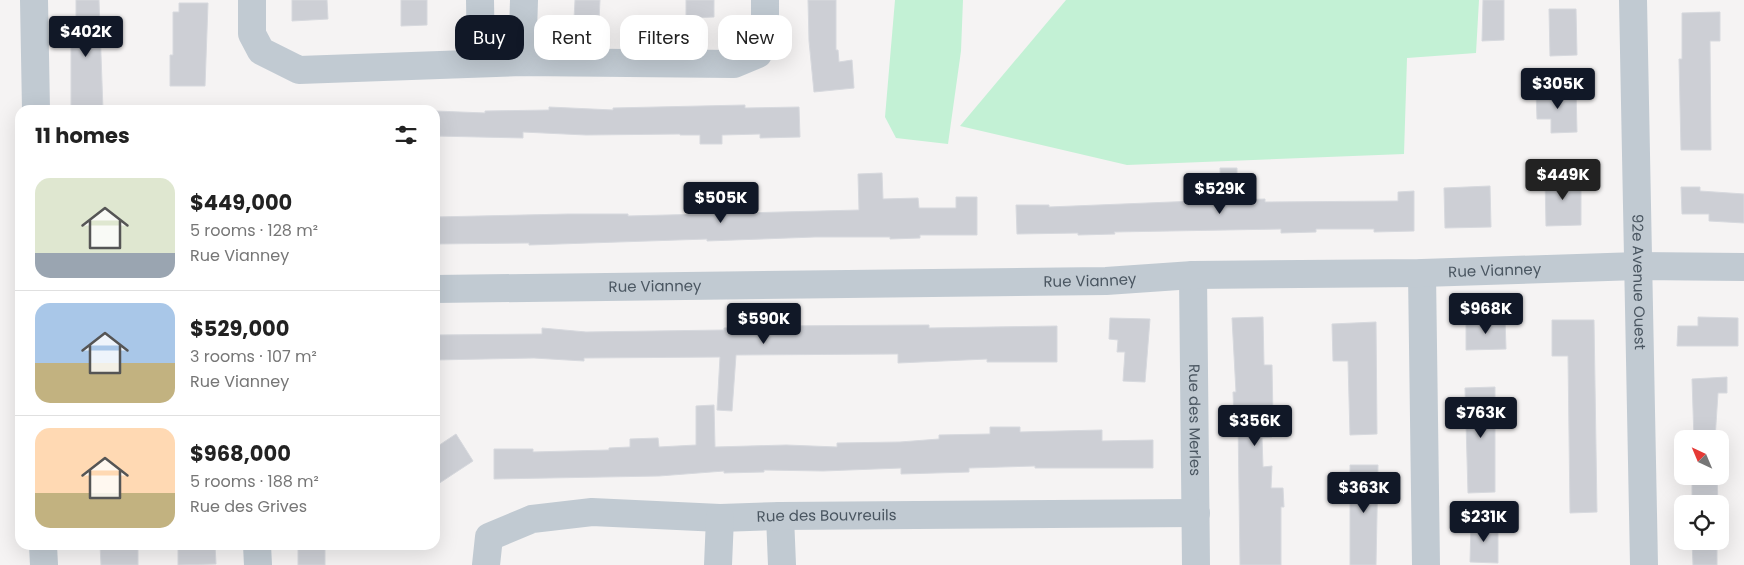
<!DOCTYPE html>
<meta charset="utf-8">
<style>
:root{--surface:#fff;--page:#f6f6f6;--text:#222;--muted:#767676;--line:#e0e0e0;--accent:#111827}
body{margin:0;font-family:Poppins,sans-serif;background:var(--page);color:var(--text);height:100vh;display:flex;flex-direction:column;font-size:19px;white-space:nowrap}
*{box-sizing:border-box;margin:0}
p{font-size:16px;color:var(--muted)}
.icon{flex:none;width:28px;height:28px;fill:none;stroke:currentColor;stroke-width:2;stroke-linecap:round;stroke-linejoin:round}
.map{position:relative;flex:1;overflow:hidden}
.details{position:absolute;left:15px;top:105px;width:425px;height:445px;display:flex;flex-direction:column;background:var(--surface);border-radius:15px;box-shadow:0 5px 20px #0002}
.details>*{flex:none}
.guide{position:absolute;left:455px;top:15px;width:475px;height:45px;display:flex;gap:10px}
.needle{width:32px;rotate:316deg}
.controls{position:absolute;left:1674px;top:430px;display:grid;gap:10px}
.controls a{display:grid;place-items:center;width:55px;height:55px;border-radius:10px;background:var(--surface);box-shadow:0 5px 20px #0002;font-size:25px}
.price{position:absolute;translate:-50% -42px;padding:0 11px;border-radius:5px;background:var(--accent);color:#fff;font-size:16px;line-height:32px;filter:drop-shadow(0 1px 2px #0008)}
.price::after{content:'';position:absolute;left:50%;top:30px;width:15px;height:11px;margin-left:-8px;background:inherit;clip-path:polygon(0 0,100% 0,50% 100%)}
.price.current{background:#222;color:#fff}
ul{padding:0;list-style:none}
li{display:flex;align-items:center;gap:15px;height:125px;padding:0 20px}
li+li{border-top:1px solid var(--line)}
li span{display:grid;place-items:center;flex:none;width:140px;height:100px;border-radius:15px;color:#555}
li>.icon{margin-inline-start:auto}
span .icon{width:60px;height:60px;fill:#fffc;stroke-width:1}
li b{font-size:21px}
h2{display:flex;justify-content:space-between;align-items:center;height:60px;padding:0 20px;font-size:21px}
.pill{padding:0 18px;border-radius:15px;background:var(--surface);box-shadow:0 5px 20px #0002;font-size:18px;line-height:45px}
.pill.current{background:var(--accent);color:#fff}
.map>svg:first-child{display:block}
</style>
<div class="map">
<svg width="1744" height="565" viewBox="0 0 1744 565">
<rect width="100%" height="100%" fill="#f5f3f3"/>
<!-- green -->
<path fill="#c3f1d5" d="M895,0h68l-2,51 -13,93 -52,-6 -11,-21z
M1066,0h413l-3,53 -69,5 -3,96 -277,11 -167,-39z"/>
<!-- building -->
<path fill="#cdcfd5" stroke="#d7d9de" d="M76,0h23l4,110h-32v-91h5z
M292,0h35l1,19 -36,2z
M401,0h26v25l-26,1z
M575,0h25l-1,20 -25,-1z
M686,0h28v17l-28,1z
M808,0h28v50h2l1,12 13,-2 2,28 -40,4 -5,-51z
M1483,0h21v40l-22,1z
M179,3h29l-3,83h-35v-31h3v-43h6z
M1549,9h27l1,46 -27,1z
M1720,12v29h-10l1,109h-30l-2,-91h3v-46z
M1576,90l1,42 -26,1v-14h-14l-1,-28z
M745,105v3l54,-1 1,30 -40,1v-4l-38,1v9h-22v-9h-20v-1l-94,1 -63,-3v6l-88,-2v-25l50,2v-2l64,-1v-3l64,3v-2z
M1220,168h17v32l28,-1v3l133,-1v-9l16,-1v40l-40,1v-3h-58v3l-35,1v-4l-167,3 1,2 -37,1v-2l-61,1 -1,-29h33v2l172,-7z
M882,173l1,26 35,-1 1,10h37v-11h21v38h-57v3l-30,1v-2h-75l-108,4v-2l-178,6v-2l-94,1v-27l133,-3h60v2l231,-6 -1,-36z
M1581,176v49l-35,1 -1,-49z
M1490,186l1,41 -46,1 -1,-40z
M1681,187h19v4l44,3v29l-35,-2v-7h-27z
M1263,317l1,48h8l1,54 -1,18 -10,1 1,29 9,-1 -1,22h12l1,19h-3v58h-41l-2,-145h-4l-1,-28h3l-4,-74z
M1698,317l40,1v28h-61l1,-20h20z
M1110,318l40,1 -5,63 -22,-1 2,-29h-8l1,-12 -9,-1z
M1505,319l1,30 -40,1v-30z
M1552,320h42l3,192 -27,1 -2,-157h-16z
M1376,322l1,112 -27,1 -2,-74h-15l-1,-37z
M929,325v3l128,-2v36h-70v-3l-89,4v-9l-162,1 -4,56 -15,-1 3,-53 -136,1v3l-50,-3 -99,2v-25l107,-1v-6l44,4 138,-2v-2l49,-2z
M1727,377v16h-9l-3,46h-21l-2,-60z
M1495,387v105l-27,1 -3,-105z
M714,405l1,42 71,-2 51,2v-4l63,-1 39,-3v-4l51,-1v-7h30v5l82,-2v11l51,-1v28h-118v-2l-66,2v4l-68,2v-6l-78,3 -59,-1v2l-40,1v-2l-65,5 -165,3v-30h39v3l76,-2v-2l21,-1v-8l28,-1 1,9 37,-2v-39z
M456,434l17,27 -38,25v-38z
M1350,465h28l-2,100h-26z
M1692,476h25l1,28h-26z
M1471,523h27v40l-28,-1z
M1692,541h25v24h-24z
M100,545h38v20h-37z
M178,545h37l1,19 -38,1z
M298,545h27v20h-27z"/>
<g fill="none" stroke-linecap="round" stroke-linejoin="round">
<!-- minor -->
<g stroke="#c1cad2" stroke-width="28">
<path d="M34,0l2,110"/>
<path d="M252,0v34l9,17 38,19 223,-8 212,2 24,-10 7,-36v-18"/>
<path d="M480,0l1,63"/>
<path id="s1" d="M1633,0l11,565"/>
<path d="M522,62l2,-62"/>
<path d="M1422,273l4,292"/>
<path id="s2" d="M1193,275l3,290"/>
<path id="s3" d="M435,289l671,-8 87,-6 229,-2 216,-7 106,1"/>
<path d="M780,516l2,49"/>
<path d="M43,545l1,20"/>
<path d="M257,545l1,20"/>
<path id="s4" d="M486,565l3,-28 43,-18 60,-7 128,6 60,-2 416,-3"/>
<path d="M718,565l2,-47"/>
</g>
</g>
<g text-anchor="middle" stroke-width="4" stroke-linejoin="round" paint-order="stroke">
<!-- street labels -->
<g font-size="15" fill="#4a5661" stroke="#fff">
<text dy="5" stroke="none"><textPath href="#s3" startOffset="1060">Rue Vianney</textPath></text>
<text dy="5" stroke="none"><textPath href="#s3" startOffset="655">Rue Vianney</textPath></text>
<text dy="5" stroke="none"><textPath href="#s1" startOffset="282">92e Avenue Ouest</textPath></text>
<text dy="5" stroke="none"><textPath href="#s3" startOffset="220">Rue Vianney</textPath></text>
<text dy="5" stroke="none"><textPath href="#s2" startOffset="145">Rue des Merles</textPath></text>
<text dy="5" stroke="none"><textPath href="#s4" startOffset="370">Rue des Bouvreuils</textPath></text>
</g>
</g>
</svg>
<div class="controls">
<a><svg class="needle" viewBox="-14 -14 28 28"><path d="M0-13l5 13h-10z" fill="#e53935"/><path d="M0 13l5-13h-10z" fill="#767676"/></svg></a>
<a><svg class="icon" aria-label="locate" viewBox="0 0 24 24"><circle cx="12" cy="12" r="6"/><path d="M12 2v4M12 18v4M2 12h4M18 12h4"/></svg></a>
</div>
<b class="price" style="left:86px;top:58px">$402K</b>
<b class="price" style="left:1558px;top:110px">$305K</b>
<b class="price current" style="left:1563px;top:201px">$449K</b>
<b class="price" style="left:1220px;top:215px">$529K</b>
<b class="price" style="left:721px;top:224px">$505K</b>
<b class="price" style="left:1486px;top:335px">$968K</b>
<b class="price" style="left:764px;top:345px">$590K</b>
<b class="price" style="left:1481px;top:439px">$763K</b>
<b class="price" style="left:1255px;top:447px">$356K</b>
<b class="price" style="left:1364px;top:514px">$363K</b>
<b class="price" style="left:1484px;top:543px">$231K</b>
<div class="guide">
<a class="pill current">Buy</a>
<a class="pill">Rent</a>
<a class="pill">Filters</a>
<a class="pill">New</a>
</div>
<section class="details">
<h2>11 homes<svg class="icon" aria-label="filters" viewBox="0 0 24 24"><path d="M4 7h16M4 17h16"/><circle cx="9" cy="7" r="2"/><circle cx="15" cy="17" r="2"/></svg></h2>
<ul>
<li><span style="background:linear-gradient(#dfe7d0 75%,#9aa5b1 0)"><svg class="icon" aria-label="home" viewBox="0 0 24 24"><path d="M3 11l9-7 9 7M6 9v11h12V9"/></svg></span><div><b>$449,000</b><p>5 rooms · 128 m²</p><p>Rue Vianney</p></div></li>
<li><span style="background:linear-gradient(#a9c7e8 60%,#c2b280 0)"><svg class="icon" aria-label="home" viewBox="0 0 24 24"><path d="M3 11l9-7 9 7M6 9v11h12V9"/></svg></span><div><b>$529,000</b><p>3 rooms · 107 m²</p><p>Rue Vianney</p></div></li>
<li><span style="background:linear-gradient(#ffd9b3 65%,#c2b280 0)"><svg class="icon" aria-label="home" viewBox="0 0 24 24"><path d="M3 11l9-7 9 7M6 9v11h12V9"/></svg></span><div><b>$968,000</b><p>5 rooms · 188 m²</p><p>Rue des Grives</p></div></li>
</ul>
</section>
</div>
